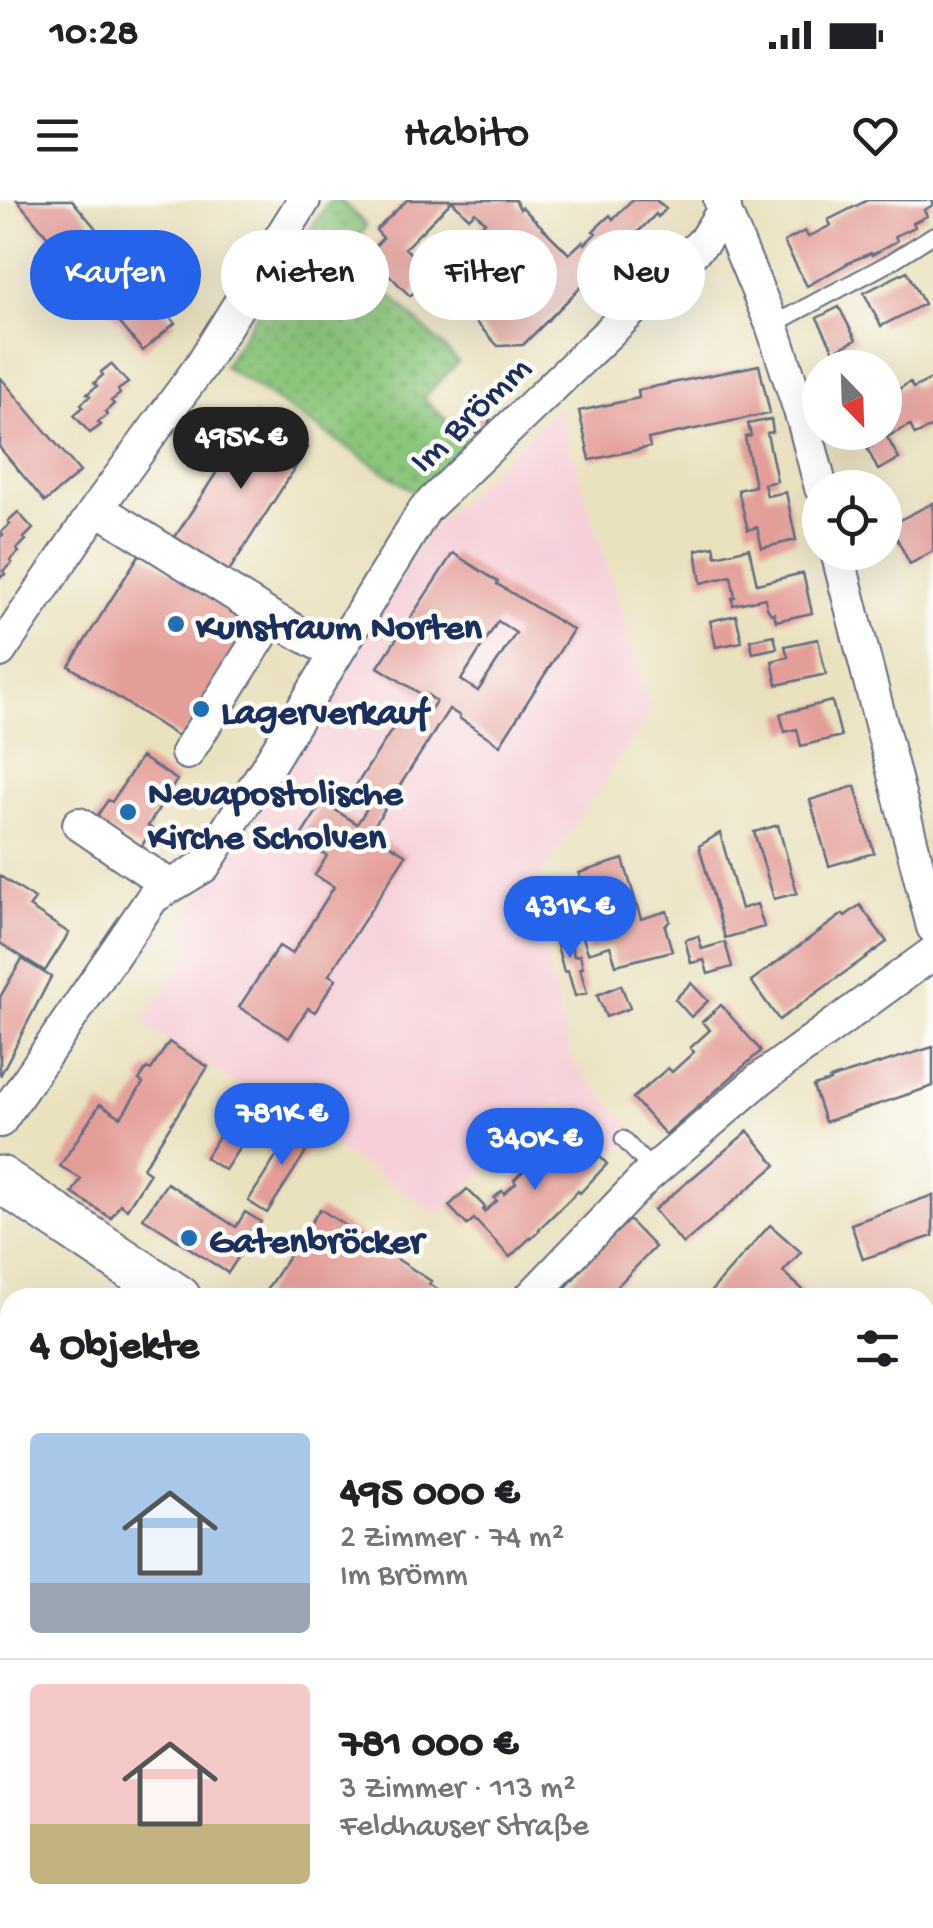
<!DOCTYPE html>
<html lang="de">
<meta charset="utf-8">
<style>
:root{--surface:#fff;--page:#f6f6f6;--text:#202124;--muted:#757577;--line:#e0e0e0;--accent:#2563eb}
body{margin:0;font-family:"Gochi Hand",sans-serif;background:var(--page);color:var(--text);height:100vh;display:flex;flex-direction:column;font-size:38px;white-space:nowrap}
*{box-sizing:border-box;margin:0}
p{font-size:32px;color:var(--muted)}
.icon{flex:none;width:55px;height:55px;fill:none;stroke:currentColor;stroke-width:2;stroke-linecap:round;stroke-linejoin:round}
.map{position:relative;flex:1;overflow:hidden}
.side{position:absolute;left:0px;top:1088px;width:935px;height:642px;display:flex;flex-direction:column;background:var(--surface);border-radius:30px 30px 0 0;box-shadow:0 10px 40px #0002}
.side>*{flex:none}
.hud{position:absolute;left:30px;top:30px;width:875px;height:90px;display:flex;gap:20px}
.needle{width:65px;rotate:157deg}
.fabs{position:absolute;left:802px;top:150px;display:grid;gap:20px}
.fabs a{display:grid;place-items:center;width:100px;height:100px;border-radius:50%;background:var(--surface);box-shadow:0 10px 40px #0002;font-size:50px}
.price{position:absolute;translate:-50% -85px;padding:0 22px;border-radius:35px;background:var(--accent);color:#fff;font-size:32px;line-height:65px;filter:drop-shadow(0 2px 5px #0008)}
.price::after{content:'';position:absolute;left:50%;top:60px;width:30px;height:22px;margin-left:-15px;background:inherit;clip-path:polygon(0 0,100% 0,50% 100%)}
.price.current{background:#222;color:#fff}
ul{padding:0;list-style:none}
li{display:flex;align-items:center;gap:30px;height:250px;padding:0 30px}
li+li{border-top:2px solid var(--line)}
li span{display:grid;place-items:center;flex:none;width:280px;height:200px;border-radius:10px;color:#555}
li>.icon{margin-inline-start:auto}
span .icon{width:120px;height:120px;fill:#fffc;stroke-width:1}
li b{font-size:42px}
h2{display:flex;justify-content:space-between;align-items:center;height:120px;padding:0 30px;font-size:42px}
.chip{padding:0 35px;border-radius:45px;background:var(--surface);box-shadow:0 10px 40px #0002;font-size:35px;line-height:90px}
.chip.current{background:var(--accent);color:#fff}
.status{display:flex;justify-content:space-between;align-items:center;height:70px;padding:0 50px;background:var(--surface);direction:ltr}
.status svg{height:28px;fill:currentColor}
header{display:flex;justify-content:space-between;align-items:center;height:130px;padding:0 30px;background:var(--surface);font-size:45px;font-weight:600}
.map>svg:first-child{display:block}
</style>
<div class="status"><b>10:28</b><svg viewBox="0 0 49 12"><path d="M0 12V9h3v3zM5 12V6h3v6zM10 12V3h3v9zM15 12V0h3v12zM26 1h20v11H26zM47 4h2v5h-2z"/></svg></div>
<header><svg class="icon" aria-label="menu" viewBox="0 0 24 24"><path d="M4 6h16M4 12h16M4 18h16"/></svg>Habito<svg class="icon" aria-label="heart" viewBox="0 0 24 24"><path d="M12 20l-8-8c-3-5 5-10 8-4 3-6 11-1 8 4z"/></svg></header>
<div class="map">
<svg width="933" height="1728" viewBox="0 0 933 1728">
<defs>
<pattern id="grass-dots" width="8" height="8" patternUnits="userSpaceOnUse" patternTransform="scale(2.5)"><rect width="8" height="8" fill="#8bc67b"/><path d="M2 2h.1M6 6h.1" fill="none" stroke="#71a168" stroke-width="1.8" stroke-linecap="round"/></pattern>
<pattern id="forest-firs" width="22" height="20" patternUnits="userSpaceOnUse" patternTransform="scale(2.5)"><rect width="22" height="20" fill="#70ab6b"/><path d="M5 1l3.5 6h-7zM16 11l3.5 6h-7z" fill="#5b8c5b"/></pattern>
</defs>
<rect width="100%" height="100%" fill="#fdfcf7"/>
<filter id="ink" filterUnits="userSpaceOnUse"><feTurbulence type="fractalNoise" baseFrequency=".01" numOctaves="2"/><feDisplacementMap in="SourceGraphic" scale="20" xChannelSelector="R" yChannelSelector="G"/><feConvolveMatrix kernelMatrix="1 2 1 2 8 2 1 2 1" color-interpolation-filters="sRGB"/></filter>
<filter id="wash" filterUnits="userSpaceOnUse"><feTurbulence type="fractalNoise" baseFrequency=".0048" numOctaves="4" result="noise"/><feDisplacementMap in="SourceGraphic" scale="40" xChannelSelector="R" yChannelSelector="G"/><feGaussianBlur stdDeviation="2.25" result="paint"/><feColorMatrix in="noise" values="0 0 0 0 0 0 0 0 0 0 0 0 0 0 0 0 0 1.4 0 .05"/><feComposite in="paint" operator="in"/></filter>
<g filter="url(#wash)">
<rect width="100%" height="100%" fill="#eae1bf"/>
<!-- built -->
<path fill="#f6cfd9" d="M558,207l93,303 -122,183 42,167 67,75 -25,20 -55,-55 -119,114 -296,-190 48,-78 -9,-22 247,-392z"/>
<!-- grass -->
<path fill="url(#grass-dots)" stroke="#537a6c" stroke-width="2.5" d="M330,0h10l26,25 -15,31 107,106 -35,36 50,48 -52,50 -197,-130z"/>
<!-- forest -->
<path fill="url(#forest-firs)" stroke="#466d64" stroke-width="2.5" d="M0,1543l10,24v153h63l3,8h-76z"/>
<g id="blocks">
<!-- building -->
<path fill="#e49e9a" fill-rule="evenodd" d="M17,0h55l103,123 -32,28z
M407,0h108l5,9 2,-2 47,47 14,-13 2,3 11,-11 -3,-2 17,-16 3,4 19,-19h24l10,9 -8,8 -2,-3 -24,24 7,6 3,-3 8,8 5,-6 14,15 -33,32 -22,-22 3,-3 -7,-7 -87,87 -25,1 -53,-57 -2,2 -7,-7 2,-2 -7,-6 -21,20 -42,-43 15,-15 -7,-8zM452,1l17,17 6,-6 10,10 -54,52 -26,-26z
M868,0h65v5l-9,5 3,6 -14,7 2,4 -20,9 2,5 -25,14 -1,-2 -17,7 -47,26 -23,-44 21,-11 3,6 23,-12 -3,-5z
M907,71l17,33 -43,22 -17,-33z
M839,107l17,33 -22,11 -17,-33z
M885,162l14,27 11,-7 3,6 20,-10v48l-18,9 -5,-10 -23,12 12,22 -21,11 -11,-22 5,-2 -7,-14h20z
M111,164l17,19 -10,7 2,4 -9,7 3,3 -9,8 2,3 -9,7 3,3 -11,8 -16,-18 9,-8 -2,-3 9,-8 -3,-2 10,-8 -3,-3 9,-8 -2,-3z
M759,165l11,48 -122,26 2,8 -60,13 -11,-49 60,-13 -1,-8z
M0,177l80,95 -35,30 -45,-54z
M482,210l8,8 -3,11 -11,4 -9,-9 3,-11z
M254,214l54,34 -79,123 -54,-34z
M771,219l2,13 -6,1 10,48 -13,3 3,12 19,-4 10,48 -34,8 -5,-21 -9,3 -10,-40 17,-4 -10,-49 6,-1 -3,-12z
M933,303v48l-23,13 -20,-39z
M18,312l15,17 -9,9 2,2 -9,9 2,3 -9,8 2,3 -9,8 2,3 -5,4v-41l3,-2 -2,-3 9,-8 -2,-3z
M714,346l2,10 33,-8 8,36 46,-11 9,40 -36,8 -2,-8 -3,1 -4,-6 -2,-10 -32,7 -1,-7 3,-1 -4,-21 -30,7 -5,-33z
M141,352l114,73 -73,114 -113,-73z
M453,353l45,29 -1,2 76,46 -73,115 -41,-27 1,-2 -11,-7 -79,123 36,23 -77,120 7,4 -21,33 -7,-4 -19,30 -50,-31 40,-61 13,8 42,-67 -19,-12 12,-19 -28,-17 24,-37 34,22 16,-25 -18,-12 47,-73 18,12 16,-25 -10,-7 -2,2 -46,-29zM498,421l18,12 -38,58 -17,-11z
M736,415l6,27 -26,5 -6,-26z
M774,435l3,13 -24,5 -3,-13z
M818,439l8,35 -49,11 -5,-24 16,-4 -3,-11z
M832,501l9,35 -40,10 -4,-17 -12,3 -5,-18z
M141,557l36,23 -29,46 4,3 -12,20 -48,-26 16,-23 4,2z
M855,586l19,67 -45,13 -19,-66z
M778,625l19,68 -23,6 -20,-67z
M720,633l21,76 16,-5 7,23 -39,11 -26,-92z
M623,659l18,60 26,-8 3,10 -5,5 7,25 -56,14 -6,-19 -22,7 -5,-16 14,-4 -18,-60z
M0,676l35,23 -6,8 40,26 -24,38 -45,-28z
M860,705l27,37 -108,78 -28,-39 92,-67 2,2z
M566,727l8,29 6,-1 3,13h-3l7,25 -12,3 -7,-25 -4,1 -11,-42z
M698,736l4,13 23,-7 7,25 -24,7 -4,-14 -13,3 -6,-23z
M22,759l29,18 -51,99v-79z
M691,783l17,18 -17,16 -16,-18z
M621,785l9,23 -24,9 -9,-22z
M721,805l40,46 -95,84 -33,-37 35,-30 4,4 22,-20 -4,-4 20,-18 -8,-8z
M169,842l39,25 -65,101 7,5 -23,36 -7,-5 -9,14 -39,-25 9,-14 -21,-13 40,-62 21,13 22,-34 -4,-3 8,-12 4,2z
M933,847v39l-108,36 -12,-36 17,-5 -1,-2z
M247,893l20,12 -42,65 -20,-12z
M297,924l19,12 -49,77 -19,-12z
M571,926l36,38 -27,29 -2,-2 -39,38 1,1 -9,9 -1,-1 -20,19 -36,-38 -7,6 -18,-19 18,-17 18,18 -2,3 1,2 13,-11 -3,-3 8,-7 2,3 12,-11 -2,-3 8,-8 9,-8 2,2 12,-11 -2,-2 8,-8 2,2 12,-11 -3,-2z
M748,931l28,34 -93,79 -29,-34z
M167,983l69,44 9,-15 16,10 -33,51 -85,-55z
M933,995v41l-70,23 -12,-35z
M320,1009l111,72 -2,3 15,10 2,-3 10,7h-189l-4,-3z
M629,1020l26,27 -49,51h-49l40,-47z
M770,1025l31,27 -18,20 29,26h-107z
M933,1145v41l-8,2v-41z
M754,1720h58l-12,8h-52l-2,-3z"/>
</g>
</g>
<g filter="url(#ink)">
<use href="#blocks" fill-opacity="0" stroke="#636d80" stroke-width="2.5"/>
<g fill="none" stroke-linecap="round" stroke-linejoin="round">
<defs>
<path id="lane" d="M772,125l117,-62 44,-28
M623,939l30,32"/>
<path id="street" d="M720,0l52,125 32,98 17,65
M97,308l175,110 63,35
M837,352l96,375
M0,451l97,-143 103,-141 104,-167
M187,553l85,-135
M79,624l91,62
M0,921l153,-224 51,-31 65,-102 156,-255 279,-268 21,-33
M530,1098l116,-121 114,-98 173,-126
M925,1697l8,-5
M875,1728l12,-8"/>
<path id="secondary" d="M0,979l178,119
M925,1618l8,6"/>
</defs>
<!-- lane casing -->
<use href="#lane" stroke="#636d80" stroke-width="19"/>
<!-- street casing -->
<use href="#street" stroke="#636d80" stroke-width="36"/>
<!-- secondary casing -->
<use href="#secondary" stroke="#636d80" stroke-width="49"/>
<!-- lane -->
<use href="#lane" stroke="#fff" stroke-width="15"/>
<!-- street -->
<use href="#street" stroke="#fff" stroke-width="32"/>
<!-- secondary -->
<use href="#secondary" stroke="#fff" stroke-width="45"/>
</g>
</g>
<!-- markers -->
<g fill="#1f6fb2" stroke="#fdfcf7" stroke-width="4">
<circle cx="176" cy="424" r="10"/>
<circle cx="201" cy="509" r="10"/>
<circle cx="128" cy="612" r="10"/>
<circle cx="189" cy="1038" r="10"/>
</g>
<g text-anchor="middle" stroke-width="9" stroke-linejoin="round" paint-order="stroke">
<!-- street labels -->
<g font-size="38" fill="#1b2f5e" stroke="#fdfcf7">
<text transform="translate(468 212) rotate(-44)" y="13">Im Brömm</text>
</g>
<!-- poi labels -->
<g font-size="38" font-weight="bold" fill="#1b2f5e" stroke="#fdfcf7" text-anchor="start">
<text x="196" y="437">Kunstraum Norten</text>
<text x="221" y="522">Lagerverkauf</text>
<text x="148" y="603">Neuapostolische<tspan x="148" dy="44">Kirche Scholven</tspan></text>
<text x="209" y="1051">Gatenbröcker</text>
</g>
</g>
</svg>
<div class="fabs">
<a><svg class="needle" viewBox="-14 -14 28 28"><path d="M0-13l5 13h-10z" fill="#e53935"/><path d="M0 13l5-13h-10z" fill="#757577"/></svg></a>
<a><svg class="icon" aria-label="locate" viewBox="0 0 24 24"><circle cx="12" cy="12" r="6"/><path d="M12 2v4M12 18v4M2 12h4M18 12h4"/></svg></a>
</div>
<b class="price current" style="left:241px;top:292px">495K €</b>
<b class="price" style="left:570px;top:761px">431K €</b>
<b class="price" style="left:282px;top:968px">781K €</b>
<b class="price" style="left:535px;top:993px">340K €</b>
<div class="hud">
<a class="chip current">Kaufen</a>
<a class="chip">Mieten</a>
<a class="chip">Filter</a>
<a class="chip">Neu</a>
</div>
<section class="side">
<h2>4 Objekte<svg class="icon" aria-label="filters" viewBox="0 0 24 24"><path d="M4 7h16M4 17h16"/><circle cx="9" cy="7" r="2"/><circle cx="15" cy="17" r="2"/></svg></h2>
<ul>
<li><span style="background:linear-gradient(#a9c7e8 75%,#9aa5b1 0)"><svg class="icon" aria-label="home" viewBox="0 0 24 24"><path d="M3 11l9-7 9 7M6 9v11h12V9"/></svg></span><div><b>495 000 €</b><p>2 Zimmer · 74 m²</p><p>Im Brömm</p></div></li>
<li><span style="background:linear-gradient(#f6c9c9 70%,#c2b280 0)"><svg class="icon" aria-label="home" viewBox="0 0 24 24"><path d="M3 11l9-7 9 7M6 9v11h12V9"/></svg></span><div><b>781 000 €</b><p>3 Zimmer · 113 m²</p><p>Feldhauser Straße</p></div></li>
</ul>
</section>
</div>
